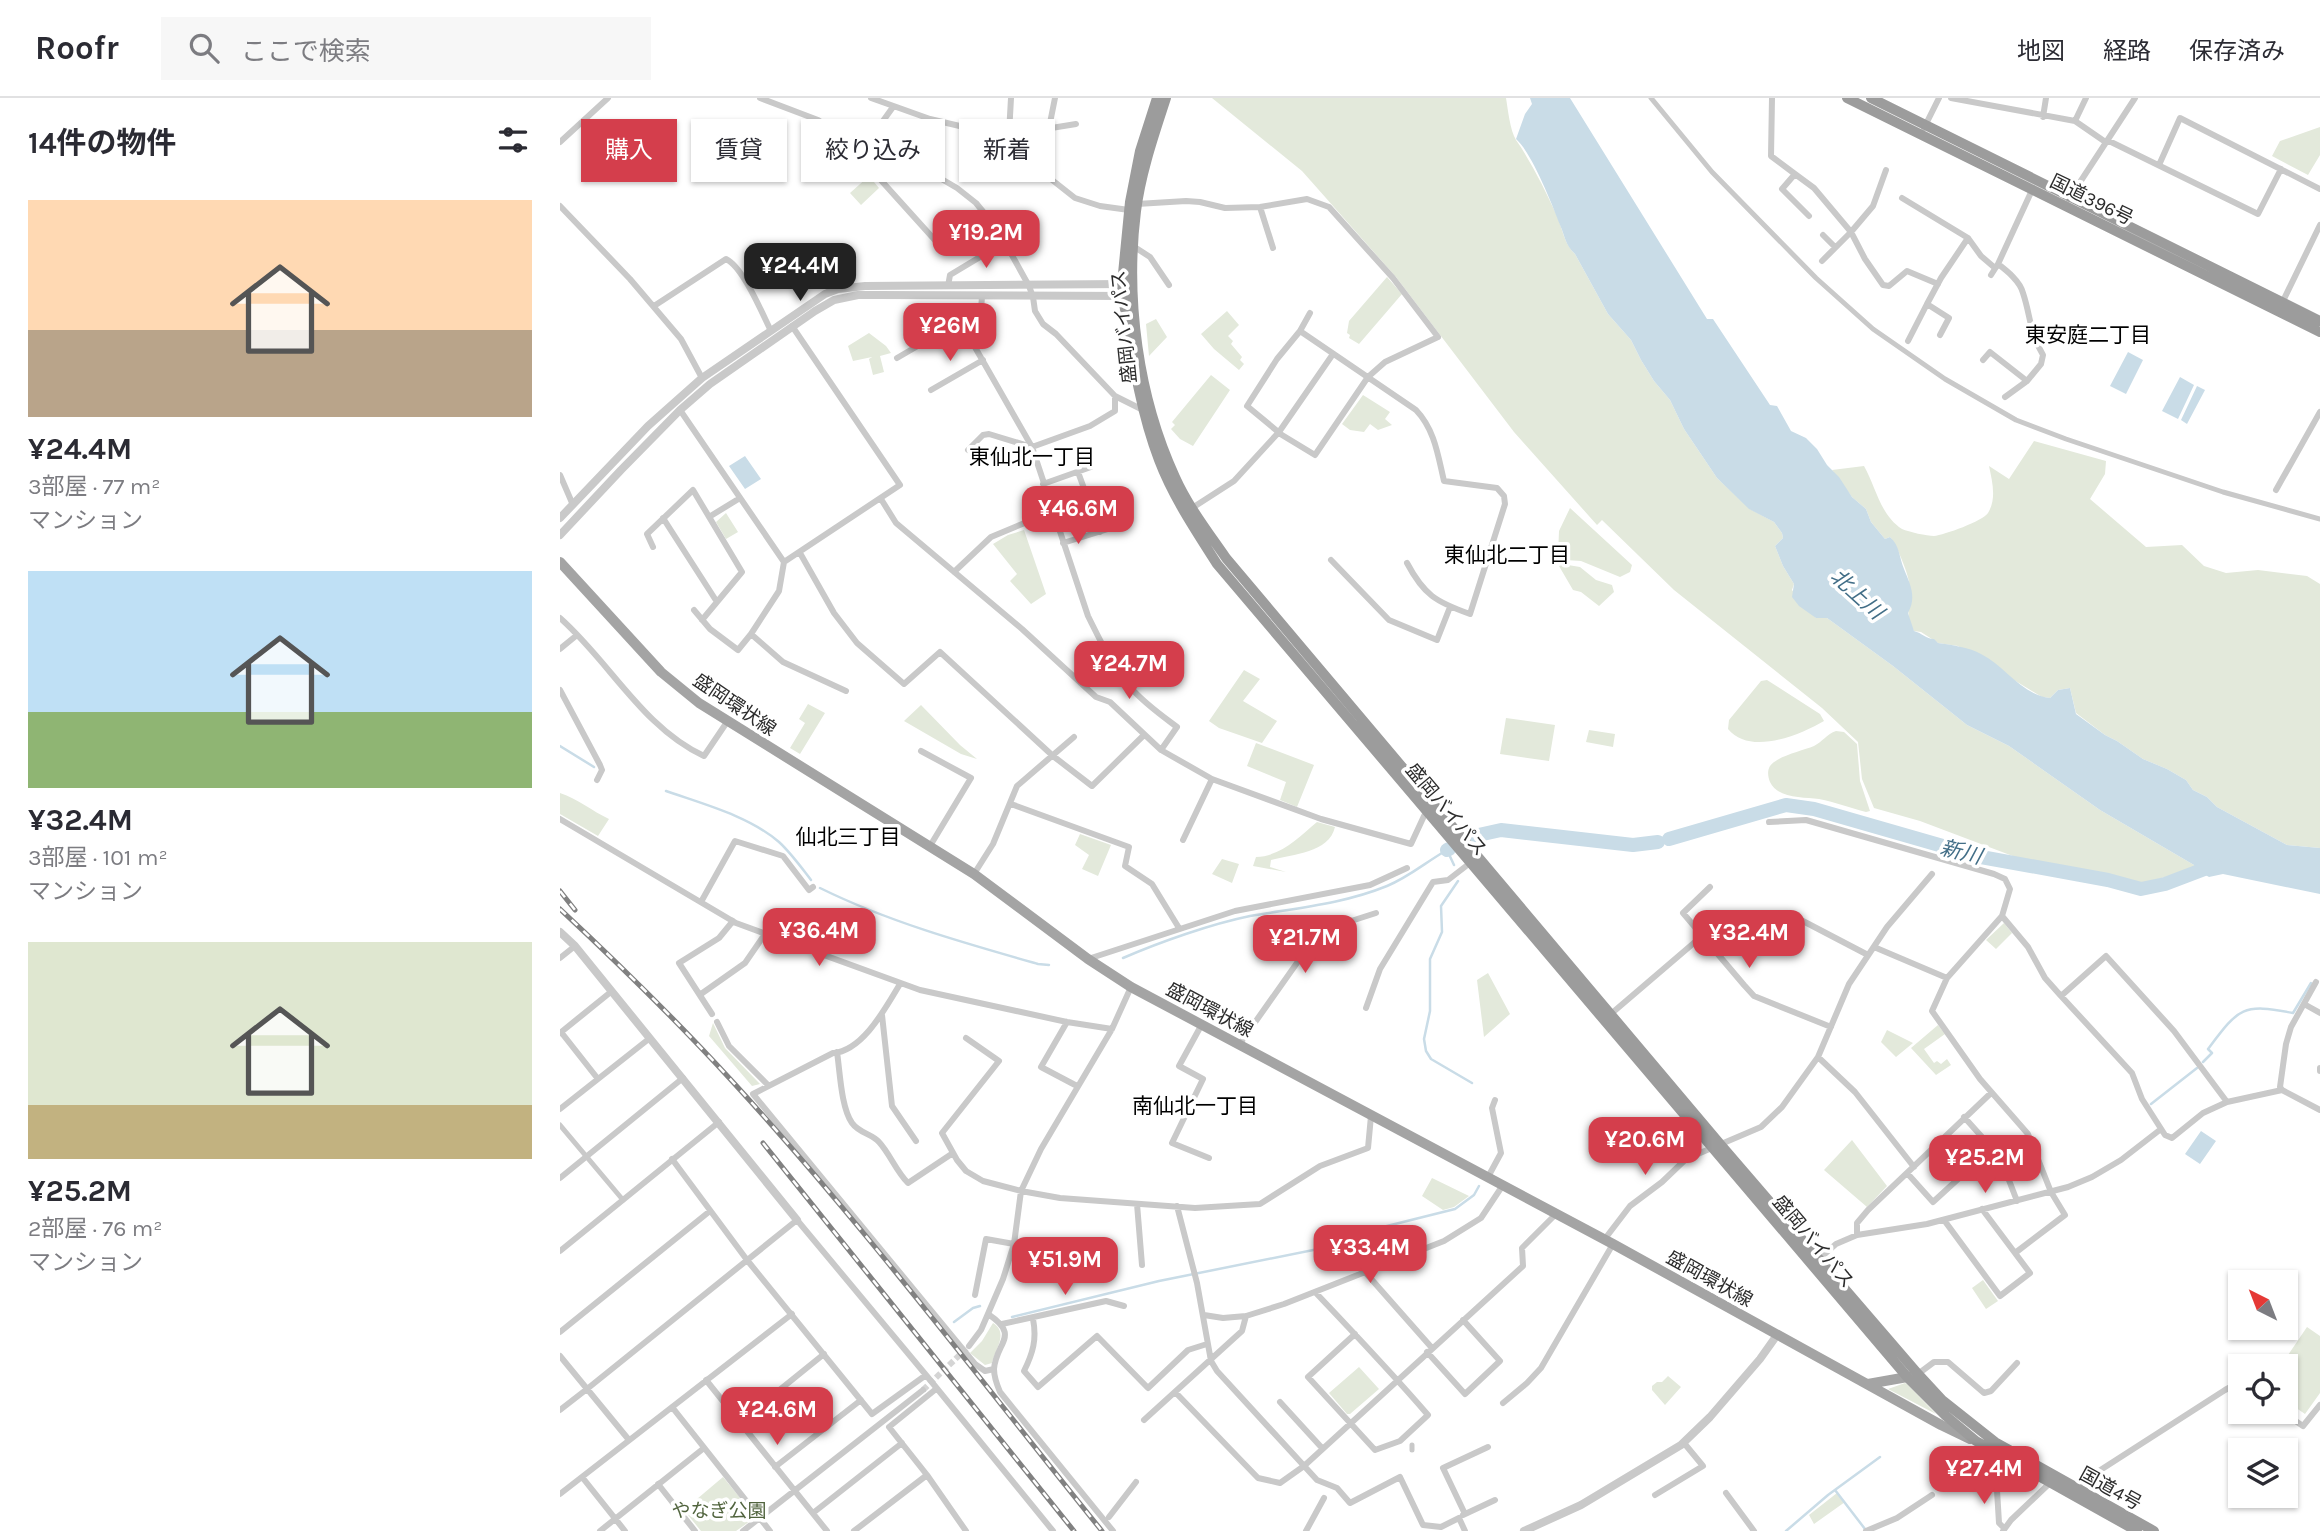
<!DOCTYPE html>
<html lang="ja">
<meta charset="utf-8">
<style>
:root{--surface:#fff;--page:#f7f7f7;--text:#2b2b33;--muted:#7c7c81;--line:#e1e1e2;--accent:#d43e4c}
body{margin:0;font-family:Karla,"Noto Sans JP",sans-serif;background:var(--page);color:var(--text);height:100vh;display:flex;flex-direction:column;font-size:26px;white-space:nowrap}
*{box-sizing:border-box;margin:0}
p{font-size:23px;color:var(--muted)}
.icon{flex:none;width:38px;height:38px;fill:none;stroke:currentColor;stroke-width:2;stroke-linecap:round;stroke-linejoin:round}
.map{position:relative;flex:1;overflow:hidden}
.panel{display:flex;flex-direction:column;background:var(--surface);width:560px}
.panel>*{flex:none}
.hud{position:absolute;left:21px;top:21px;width:665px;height:63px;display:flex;gap:14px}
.needle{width:46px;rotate:318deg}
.tools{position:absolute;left:1668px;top:1172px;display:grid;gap:14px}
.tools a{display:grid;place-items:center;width:70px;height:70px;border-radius:0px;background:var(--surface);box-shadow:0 2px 5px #0004;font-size:35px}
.price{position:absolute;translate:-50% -60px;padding:0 16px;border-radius:14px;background:var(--accent);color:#fff;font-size:23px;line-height:46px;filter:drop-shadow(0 2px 4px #0008)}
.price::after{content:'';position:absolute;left:50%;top:42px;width:21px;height:16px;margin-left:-10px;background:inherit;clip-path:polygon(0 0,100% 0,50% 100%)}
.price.selected{background:#222;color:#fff}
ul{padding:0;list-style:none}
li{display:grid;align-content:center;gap:14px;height:371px;padding:0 28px}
li span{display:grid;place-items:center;height:217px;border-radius:0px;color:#555}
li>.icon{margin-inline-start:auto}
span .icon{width:126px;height:126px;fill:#fffc;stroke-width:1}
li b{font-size:30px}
h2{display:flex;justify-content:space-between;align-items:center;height:84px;padding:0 28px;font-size:30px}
.chip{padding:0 24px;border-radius:0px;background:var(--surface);box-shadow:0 2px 5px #0004;font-size:24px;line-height:63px}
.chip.selected{background:var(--accent);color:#fff}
header{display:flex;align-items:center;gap:42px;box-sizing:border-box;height:98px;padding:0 35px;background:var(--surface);border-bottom:2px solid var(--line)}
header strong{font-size:33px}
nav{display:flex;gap:38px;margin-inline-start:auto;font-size:24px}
.search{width:490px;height:63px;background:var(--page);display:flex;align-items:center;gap:18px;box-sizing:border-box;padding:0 24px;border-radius:0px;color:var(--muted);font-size:26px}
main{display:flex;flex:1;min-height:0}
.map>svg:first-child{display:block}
</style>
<header>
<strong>Roofr</strong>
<div class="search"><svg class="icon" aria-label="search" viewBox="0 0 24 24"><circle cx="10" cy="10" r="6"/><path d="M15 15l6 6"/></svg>ここで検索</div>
<nav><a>地図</a><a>経路</a><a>保存済み</a></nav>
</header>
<main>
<section class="panel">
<h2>14件の物件<svg class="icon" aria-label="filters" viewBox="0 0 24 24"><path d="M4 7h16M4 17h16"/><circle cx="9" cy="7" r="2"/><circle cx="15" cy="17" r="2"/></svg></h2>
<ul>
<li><span style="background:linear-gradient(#ffd9b3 60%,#b9a48a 0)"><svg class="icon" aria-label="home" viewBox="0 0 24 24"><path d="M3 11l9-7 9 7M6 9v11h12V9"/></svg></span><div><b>¥24.4M</b><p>3部屋 · 77 m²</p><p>マンション</p></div></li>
<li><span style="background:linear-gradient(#bfe0f5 65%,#8fb573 0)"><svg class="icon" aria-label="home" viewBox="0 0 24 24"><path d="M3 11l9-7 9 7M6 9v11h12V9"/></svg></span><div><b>¥32.4M</b><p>3部屋 · 101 m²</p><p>マンション</p></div></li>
<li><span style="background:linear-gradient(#dfe7d0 75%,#c2b280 0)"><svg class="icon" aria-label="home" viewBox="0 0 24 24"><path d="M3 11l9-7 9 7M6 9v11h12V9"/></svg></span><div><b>¥25.2M</b><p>2部屋 · 76 m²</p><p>マンション</p></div></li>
</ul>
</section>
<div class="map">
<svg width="1760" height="1433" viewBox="0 0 1760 1433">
<rect width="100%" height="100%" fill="#fff"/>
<!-- green -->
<path fill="#e3e9db" d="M652,0h294c2,12 4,32 10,42 16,23 29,50 41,76 6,14 7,28 18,38l33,60 23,26 10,20 13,21 16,19 14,29 33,49 33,31 24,13 8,11 1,5 -8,8 8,20 11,18 -2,6 24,28h11l66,48 74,59 42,21 91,64 94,55 1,4 -52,14 -125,-25 -98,-37 -46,-13 -12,-29 -4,-37 -36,-34 -148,-118 -72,-70 -5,5 -83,-93 -118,-155 -94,-106z
M1760,29v28l-12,20 -36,-19 8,-15z
M309,78l10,12 -18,17 -11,-12z
M827,179l15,17 -43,50 -10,-6 1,-3 -3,-2 2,-12z
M667,213l12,14 -11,11 5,5 -2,3 11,13 -2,3 4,4 -5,6 -25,-21 -13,-15z
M596,221l11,18 -18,19 -3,-32z
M309,235l17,13 5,7 -11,3 4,16 -11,3 -4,-16 3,-2 -19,4 -5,-15z
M651,277l19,15 -37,56 -13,-7 -9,-10 4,-4 -3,-3z
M803,297l27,17 -5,7 7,6 -14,5 -8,-6 -6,8 -14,-2 -8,-6z
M1474,343l72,20 -1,13 -15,25 56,48 36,-2 22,21 22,7 32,-3 49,6 13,8v264l-33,-3 -70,-38 -10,-10 -14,-7 -7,-10 -19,-11 -24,-10 -26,-18 -12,-6 -29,-22 -6,-25 -12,2 -8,8 -8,-1 -84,-51 -20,-3 -17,-11 -7,-1c-9,-15 -5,-32 -5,-49 -1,-9 -13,-39 -19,-45l-5,2 -14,-17 -5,-13 -14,-12 -20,-27 32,-4c12,21 16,49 38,63 7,3 25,7 32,7 10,-1 49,-15 54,-23 9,-15 4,-32 1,-47l20,13z
M1010,410l62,57 -2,7 -10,5 -39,-16 -16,-1 -7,-4 1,-25z
M166,415l12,19 -12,7 -10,-17z
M464,432l22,64 -15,10 -21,-23 7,-7 -24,-30 15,-9z
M1002,466l18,3 16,13 16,5 2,7 -15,14 -18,-14 -8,-2 -14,-24z
M684,572l16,9 -17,22 34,20 -15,22 -43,-15 -10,-7z
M1207,582l53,34 4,7c-24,14 -74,35 -96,8l1,-9 32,-39z
M248,606l17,9 -25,41 -10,-6 15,-25 -6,-4z
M361,607l39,40 17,14 -16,-5 -57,-33z
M946,620l49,7 -6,36 -49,-7z
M1029,632l26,4 -2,13 -27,-5z
M1276,633l8,1 13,12 3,37 10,30 -4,1c-15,-4 -31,-10 -47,-13 -16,-2 -41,0 -49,-17 -2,-5 -3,-11 0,-16 7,-10 32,-15 44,-20 8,-4 13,-12 22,-15z
M696,645l58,22 -17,42 -17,-7 6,-18 -39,-16z
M0,695c18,6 32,18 49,26l-11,17 -38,-22z
M757,724l18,5c-6,26 -42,27 -64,33l-1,7 16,5 -33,-6 3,-9c25,-1 42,-19 61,-35z
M520,736l31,11 -13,31 -16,-7 7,-14 -14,-10z
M662,761l17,5 -7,19 -20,-9z
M1444,825l8,10 -16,16 -10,-9z
M928,875l22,41 -26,23 -7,-57z
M153,925l12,25 35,36 -8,2 -43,-50z
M1378,927l7,9 -21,15 10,14 3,-2 4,3 6,-5 4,6 -15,10 -25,-27z
M1327,932l26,13 -17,14 -15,-15z
M1292,1042l35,46 -20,21 -43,-37z
M872,1080l37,18 -15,11 -11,3 -21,-14z
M1423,1182l15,21 -12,8 -14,-21z
M433,1225c16,10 2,26 -1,40l-7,2 -15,-12 12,-12z
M1747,1229l13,9v57l-15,21 -19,-13v-34h-6z
M799,1269l20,22 -29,25h-3l-18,-21z
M1108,1278l13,11 -16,18 -13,-15v-4l5,-4h5z
M1345,1285l2,1 29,30 -48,-25z
M163,1379l33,40 -20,14h-35l-17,-21z
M1277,1395l8,9 -31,22 -5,-9z"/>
<!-- water -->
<path fill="#c9dce7" d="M970,0h40l137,221h6l57,86 7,1 14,25 15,7 11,11 10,16 12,12 13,20 14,12 5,13 14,17 5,-2c10,9 9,20 14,32 6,15 13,28 4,44l6,18c8,2 12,8 20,8l4,4c14,2 30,4 43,11 24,12 41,41 69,44l8,-8 12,-2 6,26 29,21 12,6 26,18 24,10 19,11 7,10 14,7 10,10 70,38 33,3v46l-97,-20 -14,3 -14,-8 -1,-4 -94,-55 -91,-64 -42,-21 -74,-59 -66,-48h-11l-17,-12 -7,-9 2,-13 -11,-18 -8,-20 8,-8 -1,-5 -8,-11 -25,-13 -32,-31 -33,-49 -14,-29 -16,-19 -13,-21 -10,-20 -23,-26 -33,-60c-10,-9 -10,-18 -15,-29 -8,-21 -28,-72 -44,-86l9,-25 7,-10z
M1568,254l15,8 -17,34 -16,-8z
M1620,279l14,8 -16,34 -16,-8z
M1637,288l8,4 -18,34 -6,-4z
M185,358l16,23 -16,10 -16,-23z
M1641,1033l15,10 -16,23 -15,-10z"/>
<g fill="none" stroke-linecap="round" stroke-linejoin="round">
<!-- stream -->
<path stroke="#c9dce7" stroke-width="2.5" d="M0,648l34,21
M106,693c37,13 83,25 113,51 12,11 22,25 32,38
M898,783l-17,25 1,26 -12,27v52l-6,28 2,12 5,8 41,24
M260,790c69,34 144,55 218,76l11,1
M563,860c37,-16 88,-34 127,-42 46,-8 93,-12 137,-30 22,-9 39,-24 60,-36l7,15
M1643,964l9,-9 -4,-4c31,-41 34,-46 85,-36l18,-30
M1591,1006l46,-36
M452,1219l147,-36 184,-37 36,-16 76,-19 19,-14 5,-9
M394,1224l19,-14 7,-2
M1275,1392l30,39
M1226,1433l42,-36 52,-38"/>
<!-- river -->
<path stroke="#c9dce7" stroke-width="14" d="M914,738l27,-6 132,15 25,-3
M1109,741l117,-34 28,4 167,48 127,23 33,9 24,-5 50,-19
M887,752l2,-1"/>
<!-- minor-tunnel -->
<path stroke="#d5d5d5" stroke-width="6" stroke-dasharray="6 3" stroke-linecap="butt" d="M363,1292l44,-42"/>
<!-- pedestrian -->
<path stroke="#c9c9c9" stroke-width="5" d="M1091,0l61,74 104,106 57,51 72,50 71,41 50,19 157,53 97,27
M0,1027l63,75
M852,1347v5"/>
<!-- minor -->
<path stroke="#c9c9c9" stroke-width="6" d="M200,0l58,22 24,17 28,2 8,3 79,46 19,15 22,27 31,56 4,11 2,14 8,13 13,10 59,62 28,14
M311,0l59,21 72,17 16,17 57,45 25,8 29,4
M1212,0l-1,58 24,18
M1391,0l124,23 29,20h5l149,73 23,-45
M1483,19l3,-19
M1515,23l11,-23
M489,30l6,-30
M1364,30l15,-30
M449,36l2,-36
M442,38l74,-12
M282,39l100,111 48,-30
M310,41l23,-32
M0,44l48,-44
M1599,67l21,-47 140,71
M1342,100l66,40 13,18 14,12
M1509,101l66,-101
M577,106l49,-3 14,1 25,6 35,-1 47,-8 22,8 64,71 45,59 -53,25 -17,15 -53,78 -33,-20 -35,-29 30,-47 23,-28 10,-18
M0,108l70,73 51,60 21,39
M700,109l13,41
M1249,118l-27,-27 13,-15 19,14 37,44 22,-26 13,-36
M1263,137l12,12
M573,148l17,11 19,28
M1262,163l29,-29 14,27 18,26 6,1 18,-15 31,13
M1438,166l35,-76
M1431,177l7,-11c9,7 22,17 25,29 8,24 6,38 20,62l-2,9 -14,17
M388,188l2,-11 55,-33
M1722,205l38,-78
M94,208l72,-47c17,8 36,54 45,72
M400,223l72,126 56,169c12,24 25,52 43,72 13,15 30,27 46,39l-16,23
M740,233l116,79c19,20 22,46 28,71l53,7 7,8 1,8 -35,110c-34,-12 -46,-19 -63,-51
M1380,237l9,-17 -22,-14 14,-26 27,-40
M1348,243l19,-37
M337,260l84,-49 1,-12
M1423,262l7,-8 37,29 -22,16
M371,292l52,-30
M120,312l104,152 -5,29 -28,43 32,28 63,29
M408,352l15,-15 6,-1 43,13 58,-21 25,-15v-15
M518,374l22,60
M0,377l13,30
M483,386l48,-17
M1716,392l44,-78
M321,401l15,24 126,106 74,68 14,5 51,48 51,29 109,40 90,25 13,-28 4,-3
M629,412l45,-29 45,-49 54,-78
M149,419l31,-19
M103,420l54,84
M503,445l61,-19
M93,449l-6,-13 46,-44 49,82 -40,48
M240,455l34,60 23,30 47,41 36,-32 113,104 39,30 52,-51
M771,462l58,60 48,20 13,-33
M224,464l116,-77 -108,-159
M394,474l37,-35 36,-15
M134,512l16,19 28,21 13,-16
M0,520c49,43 83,110 144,138l23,-34
M0,551l17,-14
M0,592l40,75 2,5 -5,10
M361,653l50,27 -41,68
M451,706l118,43 -4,19 27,18 27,44
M0,721l176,104 184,67 147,32 45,7
M1209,724l37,-2 188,54 11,5 5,10 -8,27
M623,742l29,-61
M414,776l19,-30 24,-58 57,-49
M1150,789l-27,26 61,72 10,11 77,31
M141,804l34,-61 48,15 26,34 4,-3
M1241,822l67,35
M1314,849l73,31 55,-62 26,31 17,31 16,18 45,-40 68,75 53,71 55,-12 38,20
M0,860l15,-12
M528,861l147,-48 135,-26 37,-17
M1387,880l-15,33 48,68 48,55 23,58 14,23 -50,38
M340,886c-14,23 -37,67 -67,69l-80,41 222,270 10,7 9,-2
M141,896l44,-31 20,-29
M1501,898l71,77 10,26 23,36 7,3 31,-25 24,-11
M1744,906l16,9
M806,910l14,-39 53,-87 15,-2 22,-17
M1052,915l90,-77
M152,916l-33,-51 40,-25 14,-17
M322,917l10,91 24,35
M157,924l12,24 39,39
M507,924l-26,45 36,19
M642,926l-23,42 24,13 -31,64 37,15
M1,934l37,47
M0,935l52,-42
M406,940l33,23 -57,72 15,27 9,11 17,10 38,10 39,7 135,10 65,-4 60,-38 48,-18 3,-32
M679,947l72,-102 12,-13 53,-17
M277,954c3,20 4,55 15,71 7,10 20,11 27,19 11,12 17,29 29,41l45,-30
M1258,959l37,35 59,75
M1760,970v3
M1722,992l-2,-3 6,-43 5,-17 25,-45
M0,1011l90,-71
M1404,1019l36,40 17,44
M1347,1075l26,29 59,-54
M928,1079l13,-24 -9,-45 3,-8
M0,1080l123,-100
M577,1106l5,61
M617,1108l20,77 14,78 6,10 100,109 20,8 13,15 50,-26 23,48 18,2 18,-9 6,13
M1384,1122l56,76 30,-23 -48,-64
M1297,1137v-12l11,-13 123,-117
M1044,1142l26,-34 32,-24 24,-23 75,-32 21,-20 36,-50 31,-73 38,-57 45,-53
M0,1153l159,-129
M1259,1161l17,-15 21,-9 70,-11 141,-37 24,-10 29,-17 40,-31
M805,1174l67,76
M755,1194c38,40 77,81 113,123l-28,26 -25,9 -67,-73 47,-43
M415,1197l11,-56 28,5
M428,1216c33,22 8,28 6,55 0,8 3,16 6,23l113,139
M644,1217l19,3 23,-2 38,-12 160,-63 37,-23 22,-33
M473,1221c4,20 0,34 -9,52l14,16 59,-51 51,52 40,-38 19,-6
M442,1226l104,-23 18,5
M0,1234l150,-121
M409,1248l12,-16 22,-51 11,-35 7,-53 20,-42 71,-120 19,-42
M867,1254l38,42 35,-33 -37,-41
M0,1258l69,84
M1358,1276l16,-12h14l36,31 7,-2 26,-28
M366,1277l127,156
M146,1282l121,151
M376,1291l-47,38 38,48 39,56
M616,1295l82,85 22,5 24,-17 219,-200 -1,-18 34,-34
M720,1304l42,46
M943,1305l24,-20 14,-15 72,-124
M112,1309l98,124
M0,1312l27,-21 210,-169 129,155 -54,39 -125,-154 -75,-101
M1722,1314l21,14 17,-21
M584,1322l98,-89 4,-15
M180,1324l84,-68
M1429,1362l7,14 3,49 5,5
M215,1369l86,-67
M22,1379l43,54
M98,1386l37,47
M1514,1389l151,-97 11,-6 4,2
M1166,1395l28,38
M0,1396l232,-180
M1095,1397l48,-29 -19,-23
M253,1415l89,-70
M905,1416l-22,-46 45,-21
M903,1417l32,-15
M549,1419l27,-35
M40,1433l104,-83
M183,1433l180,-141
M294,1433l73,-56
M746,1433l18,-33
M1306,1433l31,-13 35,-23
M1443,1433l8,-11 41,-39"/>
<!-- tertiary -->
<path stroke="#c9c9c9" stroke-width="8" d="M0,420l88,-92 54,-48 123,-84 13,-5 27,-3 262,-2
M0,437l61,-65 59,-60 30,-26 105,-73 19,-11 24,-5h19l249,1
M0,834l15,14 222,274
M964,1433l57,-26 100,-60 29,-28 50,-58 17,-24"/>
<!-- primary -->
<path stroke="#a4a4a4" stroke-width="10" d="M0,464l101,110 38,31 275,171 114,85 43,28 482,257 328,181 29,14
M1308,1286l45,-8"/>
<!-- trunk -->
<path stroke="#9c9c9c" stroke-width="10" d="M597,0l-17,53 -10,51 -8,82 1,13c9,55 16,111 36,163 14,37 37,71 58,104l691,814 38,38 30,25 161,90
M606,0c-12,37 -25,74 -30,113 -11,88 2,186 39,266 13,29 33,55 51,81l494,586 198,230 24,26 53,42 159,89
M1287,0l473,234
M1311,0l449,223"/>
<defs>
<path id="rail" d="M0,793l15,19
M0,811c59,55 117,112 172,172 131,143 248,299 370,450
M203,1045l311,388"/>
</defs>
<!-- rail casing -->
<use href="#rail" stroke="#818181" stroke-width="5"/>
<!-- rail -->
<use href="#rail" stroke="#fff" stroke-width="2.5" stroke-dasharray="8" stroke-linecap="butt"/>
</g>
<g text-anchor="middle" stroke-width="7" stroke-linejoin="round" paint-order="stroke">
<!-- street labels -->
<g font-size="19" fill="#2c2c2c" stroke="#fff">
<text transform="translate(1532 101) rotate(26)" y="7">国道396号</text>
<text transform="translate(563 229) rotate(-96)" y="7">盛岡バイパス</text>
<text transform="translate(175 606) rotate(34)" y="7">盛岡環状線</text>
<text transform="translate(887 711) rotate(50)" y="7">盛岡バイパス</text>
<text transform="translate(650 911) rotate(28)" y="7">盛岡環状線</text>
<text transform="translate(1254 1143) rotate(50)" y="7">盛岡バイパス</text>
<text transform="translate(1150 1180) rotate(29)" y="7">盛岡環状線</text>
<text transform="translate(1551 1390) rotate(29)" y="7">国道4号</text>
</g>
<!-- park labels -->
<g font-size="19" fill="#51643e" stroke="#fff">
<text x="159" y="1419">やなぎ公園</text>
</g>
<!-- neighbourhood labels -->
<g font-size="21" fill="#000" stroke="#fff">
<text x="1528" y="244">東安庭二丁目</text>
<text x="472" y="366">東仙北一丁目</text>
<text x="947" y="464">東仙北二丁目</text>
<text x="288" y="746">仙北三丁目</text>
<text x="635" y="1015">南仙北一丁目</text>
</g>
<!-- water labels -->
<g font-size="21" font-style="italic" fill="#426e87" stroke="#fff">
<text transform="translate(1297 496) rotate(42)" y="7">北上川</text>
<text transform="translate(1401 754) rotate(14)" y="7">新川</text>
</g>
</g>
</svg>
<div class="tools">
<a><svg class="needle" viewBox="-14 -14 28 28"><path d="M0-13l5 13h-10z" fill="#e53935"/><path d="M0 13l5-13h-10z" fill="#7c7c81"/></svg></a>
<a><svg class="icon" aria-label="locate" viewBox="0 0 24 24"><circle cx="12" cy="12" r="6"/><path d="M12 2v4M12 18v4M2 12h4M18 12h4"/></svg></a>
<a><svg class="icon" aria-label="layers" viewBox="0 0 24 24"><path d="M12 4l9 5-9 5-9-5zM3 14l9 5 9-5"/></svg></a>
</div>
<b class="price" style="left:426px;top:172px">¥19.2M</b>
<b class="price selected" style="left:240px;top:205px">¥24.4M</b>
<b class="price" style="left:390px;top:265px">¥26M</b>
<b class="price" style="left:518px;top:448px">¥46.6M</b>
<b class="price" style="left:569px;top:603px">¥24.7M</b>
<b class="price" style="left:259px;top:870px">¥36.4M</b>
<b class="price" style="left:1189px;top:872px">¥32.4M</b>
<b class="price" style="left:745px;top:877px">¥21.7M</b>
<b class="price" style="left:1085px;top:1079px">¥20.6M</b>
<b class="price" style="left:1425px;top:1097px">¥25.2M</b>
<b class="price" style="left:810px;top:1187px">¥33.4M</b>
<b class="price" style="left:505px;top:1199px">¥51.9M</b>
<b class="price" style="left:217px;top:1349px">¥24.6M</b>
<b class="price" style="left:1424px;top:1408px">¥27.4M</b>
<div class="hud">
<a class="chip selected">購入</a>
<a class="chip">賃貸</a>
<a class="chip">絞り込み</a>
<a class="chip">新着</a>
</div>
</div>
</main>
